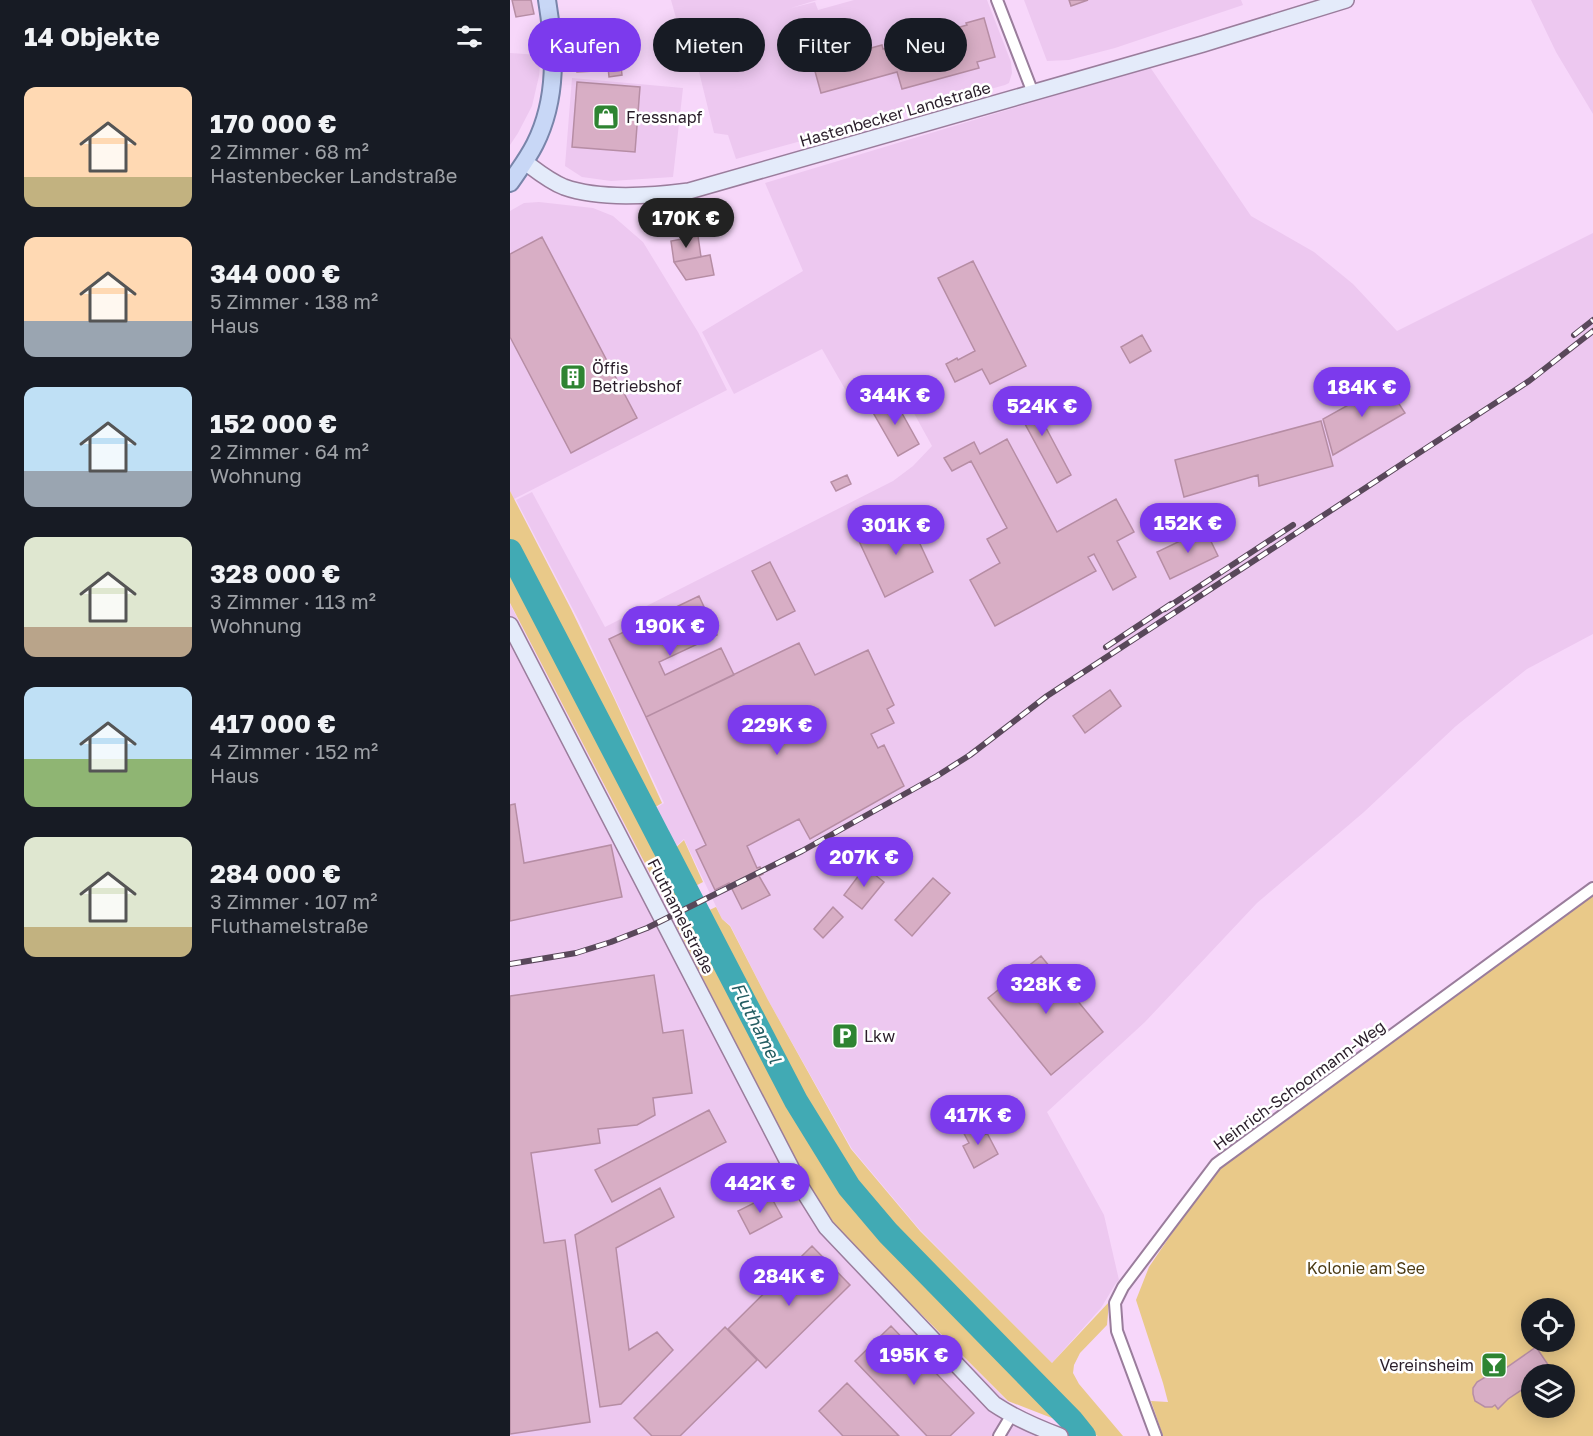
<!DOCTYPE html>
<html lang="de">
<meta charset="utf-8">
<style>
:root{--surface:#171b24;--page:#20242c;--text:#f1f3f6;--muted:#9ea1a6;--accent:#7c3aed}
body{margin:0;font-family:"Golos Text",sans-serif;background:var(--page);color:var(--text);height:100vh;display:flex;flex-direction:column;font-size:22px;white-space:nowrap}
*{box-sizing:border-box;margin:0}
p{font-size:20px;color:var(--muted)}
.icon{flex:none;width:33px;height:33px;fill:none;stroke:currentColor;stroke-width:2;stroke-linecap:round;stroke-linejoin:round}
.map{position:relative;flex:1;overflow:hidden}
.details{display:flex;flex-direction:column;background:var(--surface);width:510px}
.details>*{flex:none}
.guide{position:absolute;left:18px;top:18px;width:570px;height:54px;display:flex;gap:12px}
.fabs{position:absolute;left:1011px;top:1298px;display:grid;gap:12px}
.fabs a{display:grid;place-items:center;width:54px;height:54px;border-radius:50%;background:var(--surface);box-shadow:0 3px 15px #0003;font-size:30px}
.price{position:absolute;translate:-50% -51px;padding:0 14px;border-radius:21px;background:var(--accent);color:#fff;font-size:20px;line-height:39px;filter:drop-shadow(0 2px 3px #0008)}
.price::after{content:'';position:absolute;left:50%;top:36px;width:18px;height:14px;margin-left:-9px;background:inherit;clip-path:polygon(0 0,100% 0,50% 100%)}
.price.on{background:#222;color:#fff}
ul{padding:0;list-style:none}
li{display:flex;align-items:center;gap:18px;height:150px;padding:0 24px}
li span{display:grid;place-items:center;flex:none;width:168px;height:120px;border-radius:12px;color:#555}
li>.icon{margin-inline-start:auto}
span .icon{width:72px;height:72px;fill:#fffc;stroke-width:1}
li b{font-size:26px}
h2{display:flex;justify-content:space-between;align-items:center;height:72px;padding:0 24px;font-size:26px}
.pill{padding:0 21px;border-radius:27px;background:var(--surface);box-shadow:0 3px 15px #0003;font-size:21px;line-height:54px}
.pill.on{background:var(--accent);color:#fff}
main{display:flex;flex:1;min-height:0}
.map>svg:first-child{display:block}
</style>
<main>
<section class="details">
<h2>14 Objekte<svg class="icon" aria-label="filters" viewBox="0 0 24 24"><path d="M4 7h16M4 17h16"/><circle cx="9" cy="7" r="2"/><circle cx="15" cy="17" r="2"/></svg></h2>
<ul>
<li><span style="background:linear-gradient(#ffd9b3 75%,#c2b280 0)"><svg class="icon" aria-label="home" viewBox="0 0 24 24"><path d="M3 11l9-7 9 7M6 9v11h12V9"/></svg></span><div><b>170 000 €</b><p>2 Zimmer · 68 m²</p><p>Hastenbecker Landstraße</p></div></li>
<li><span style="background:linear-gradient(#ffd9b3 70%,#9aa5b1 0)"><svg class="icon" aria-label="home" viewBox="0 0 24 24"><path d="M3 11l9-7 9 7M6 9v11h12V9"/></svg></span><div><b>344 000 €</b><p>5 Zimmer · 138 m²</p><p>Haus</p></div></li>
<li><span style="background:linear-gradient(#bfe0f5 70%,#9aa5b1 0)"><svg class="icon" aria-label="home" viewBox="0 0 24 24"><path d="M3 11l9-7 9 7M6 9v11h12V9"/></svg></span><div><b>152 000 €</b><p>2 Zimmer · 64 m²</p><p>Wohnung</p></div></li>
<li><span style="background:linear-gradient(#dfe7d0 75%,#b9a48a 0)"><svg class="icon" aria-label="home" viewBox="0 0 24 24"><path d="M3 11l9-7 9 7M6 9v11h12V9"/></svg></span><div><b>328 000 €</b><p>3 Zimmer · 113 m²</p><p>Wohnung</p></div></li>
<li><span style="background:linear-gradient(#bfe0f5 60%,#8fb573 0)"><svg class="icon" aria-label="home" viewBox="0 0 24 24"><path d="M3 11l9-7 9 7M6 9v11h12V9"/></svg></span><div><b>417 000 €</b><p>4 Zimmer · 152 m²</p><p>Haus</p></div></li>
<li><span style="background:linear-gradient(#dfe7d0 75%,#c2b280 0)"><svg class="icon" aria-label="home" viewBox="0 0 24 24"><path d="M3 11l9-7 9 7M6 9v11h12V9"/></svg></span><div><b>284 000 €</b><p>3 Zimmer · 107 m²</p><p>Fluthamelstraße</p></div></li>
</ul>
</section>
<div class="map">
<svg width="1083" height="1436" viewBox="0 0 1083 1436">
<rect width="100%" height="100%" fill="#f7d7fa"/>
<!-- built -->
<path fill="#edc8f0" d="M161,0h146l-26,8 24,-6 3,8 36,-10h133l24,62 1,11 -3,10 -4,2 -269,74 -8,-24 -14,-2 -24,-98 -9,1z
M514,0h217l2,5 -128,43 -46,12 -22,1z
M1021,0h62v114l-37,-62z
M0,53l31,2 -2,21 -7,30 -14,27 -8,12z
M640,67l101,149 63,36 39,32 44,47 196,-98v401l-66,35 -71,57 -92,86 -107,91 -112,119 -98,90 57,103 15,65 -3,3 -15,25 -49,55 -132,-133 -68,-81 -84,-149 -38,-75 -8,-6 -38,-80 -12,11 -5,-11 2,-9 -13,-22 8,-5 -85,-182 -63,-121 16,-8 73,135 288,-146 20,-15 19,-20 -33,-60 -42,24 -35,-61 -88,45 -32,-62 101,-61 -38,-88z
M62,78l111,10 -10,89 -62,4 -29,-4 -17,-11z
M29,202l54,6 20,8 30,26 55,90 29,58 -213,109 -4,-8v-280l14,-8z
M0,604l166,321 136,269 35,46 183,184 10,12h-530z"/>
<!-- green -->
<path fill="#e9c989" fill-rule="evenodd" d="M0,491l61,118 44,91 47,103 -8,5 14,23 -3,8 7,12 12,-11 19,42 -38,20 -155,-299z
M1083,894v542h-430l-12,-35 17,1 -5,-19 -27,-83 13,-33 68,-100zM1022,1308h32v33h-32zM1022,1374h32v33h-32z
M206,907l6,12 8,7 38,74 83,149 69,82 132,132 57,-61 -2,23 -27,28 -6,12 -1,8 6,11 44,52h-25l-90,-35 -161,-161 -35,-46 -136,-269z"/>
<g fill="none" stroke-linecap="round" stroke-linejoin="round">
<!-- river -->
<path stroke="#41aab4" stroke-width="24" d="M0,551l286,550 53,86 39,46 184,188 12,15"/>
</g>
<!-- building -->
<path fill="#d8aec5" stroke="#b68da4" stroke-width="1.5" d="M2,0h19l3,14 -18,3z
M559,0h19l-17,6z
M474,18l11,39 -18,5 2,6 -77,21 -5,-17 -76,21 -8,-29 69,-19 1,4 84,-24 -1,-2z
M94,19h11v9l-10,1z
M85,37v34l-18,1 -1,-34z
M109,46l3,29 -13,2 -3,-30z
M67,82l63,5 -5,65 -63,-5z
M188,236l3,21 -27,5 -3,-21z
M32,237l95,181 -66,35 -61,-116v-83z
M200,255l4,20 -28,5 -12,-18z
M463,261l53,105 -36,18 -8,-15 -27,13 -9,-18 11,-6 1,2 17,-9 -37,-73z
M632,335l9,16 -21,12 -9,-16z
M876,384l19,29 -72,42 -10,-36z
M517,392l44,83 -14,8 -45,-83z
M383,397l26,47 -21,12 -27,-47z
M811,421l12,45 -74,20 -1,-11 -74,22 -9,-37z
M497,439l50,93 59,-33 18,33 -17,9 19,36 -23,13 -19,-36 -6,3 8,14 -101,55 -25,-46 30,-17 -13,-24 20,-11 -36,-67 -19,10 -8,-13 30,-16 6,12z
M337,475l4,9 -15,7 -5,-9z
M397,516l26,56 -48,25 -26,-56z
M695,529l13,27 -48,23 -13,-27z
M260,562l25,49 -18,9 -25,-49z
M189,596l18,39 -58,27 6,13 56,-27 13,27 -88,42 -37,-78z
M289,643l16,32 53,-25 26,55 -7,4 7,14 -23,11 7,14 6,-3 20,41 -94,53 -11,-20 -52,27 10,22 3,-1 3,7 -4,2 11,19 -28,14 -13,-26 -14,7 -19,-40 10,-5 -60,-128z
M600,690l11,16 -36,27 -12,-17z
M5,804l9,59 87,-18 11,52 -112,24v-116z
M355,867l19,15 -22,27 -18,-14z
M423,878l17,15 -38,43 -17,-16z
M323,907l10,10 -20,21 -9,-9z
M531,956l62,76 -52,43 -63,-77z
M144,975l9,58 20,-3 9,63 -39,5 2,17 -18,10 -39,4 2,14 -69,10 13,90 21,-3 25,182 -80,12v-438z
M199,1110l17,32 -114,60 -17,-32z
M459,1121l9,17 9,-5 11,21 -24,14 -11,-22 6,-3 -9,-17z
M150,1188l14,29 -58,31 13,102 28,-18 16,18 -52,54 -21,3 -25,-172z
M260,1195l12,22 -32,17 -12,-23z
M302,1246l38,39 -84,83 -38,-39z
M381,1326l83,87 -24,23h-23l-72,-75z
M215,1327l32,33 -77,76h-28l-18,-18z
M1026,1347l15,22 -7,5h-12v9l-24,16 -10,10 -3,-4 -3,2h-7l-10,-6 -2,-7v-6l4,-6 10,-6 6,1z
M337,1383l52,53h-56l-24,-25z"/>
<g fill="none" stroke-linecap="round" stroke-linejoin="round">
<defs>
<path id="minor" d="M487,0l36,93
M489,1436l12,-20
M646,1436l-39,-105 -2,-28 8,-16 93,-123 377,-276"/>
<path id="secondary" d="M15,162c12,9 24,19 39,25 36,13 87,9 125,4l514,-147 143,-44
M0,625l291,562 25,40 168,177c21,14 42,23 66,32"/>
<path id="primary" d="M0,183c9,-13 18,-25 25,-39 23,-46 20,-95 12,-144"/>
</defs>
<!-- minor casing -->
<use href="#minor" stroke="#9a7d9c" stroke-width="14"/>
<!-- secondary casing -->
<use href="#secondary" stroke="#9a7d9c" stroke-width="18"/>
<!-- primary casing -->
<use href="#primary" stroke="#7985aa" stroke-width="20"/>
<!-- minor -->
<use href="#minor" stroke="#fff" stroke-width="10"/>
<!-- secondary -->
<use href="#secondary" stroke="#e4ebfa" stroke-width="15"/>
<!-- primary -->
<use href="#primary" stroke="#c8d7f6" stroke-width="16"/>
<defs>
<path id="rail" d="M1064,335l19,-15
M655,609l128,-84
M596,647l65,-43
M0,964l66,-11 35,-11 36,-14 155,-77 135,-75 33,-21 77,-59 482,-315 64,-50"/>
</defs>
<!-- rail casing -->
<use href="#rail" stroke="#59485a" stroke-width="6"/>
<!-- rail -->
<use href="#rail" stroke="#fff" stroke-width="4" stroke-dasharray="11" stroke-linecap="butt"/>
</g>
<!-- icons -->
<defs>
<symbol id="shop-square" viewBox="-11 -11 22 22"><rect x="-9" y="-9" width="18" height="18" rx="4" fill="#2e8432" stroke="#fff"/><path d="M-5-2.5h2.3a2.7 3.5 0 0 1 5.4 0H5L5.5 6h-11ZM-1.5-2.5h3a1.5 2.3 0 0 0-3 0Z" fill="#fff"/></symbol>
<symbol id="building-square" viewBox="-11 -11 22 22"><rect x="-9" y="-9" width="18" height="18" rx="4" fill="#2e8432" stroke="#fff"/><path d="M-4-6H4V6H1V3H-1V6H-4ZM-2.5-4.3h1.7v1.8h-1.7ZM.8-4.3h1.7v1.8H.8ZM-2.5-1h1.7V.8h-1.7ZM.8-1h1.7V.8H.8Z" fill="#fff"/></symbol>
<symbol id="parking-square" viewBox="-11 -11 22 22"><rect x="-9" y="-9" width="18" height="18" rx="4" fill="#2e8432" stroke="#fff"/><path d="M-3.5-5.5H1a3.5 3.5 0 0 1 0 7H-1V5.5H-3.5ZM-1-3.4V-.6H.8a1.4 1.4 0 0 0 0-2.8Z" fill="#fff"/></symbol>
<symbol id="bar-square" viewBox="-11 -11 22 22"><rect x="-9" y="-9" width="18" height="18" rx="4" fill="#2e8432" stroke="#fff"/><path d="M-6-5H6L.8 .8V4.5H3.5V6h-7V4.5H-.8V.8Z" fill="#fff"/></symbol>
</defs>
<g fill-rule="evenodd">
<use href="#shop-square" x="81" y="102" width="30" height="30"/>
<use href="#building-square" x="48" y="362" width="30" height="30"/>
<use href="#parking-square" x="320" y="1021" width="30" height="30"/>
<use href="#bar-square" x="969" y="1350" width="30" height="30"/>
</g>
<g text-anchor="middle" stroke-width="5" stroke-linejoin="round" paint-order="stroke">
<!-- street labels -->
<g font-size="16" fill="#291d29" stroke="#fff">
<text transform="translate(385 114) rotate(-16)" y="6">Hastenbecker Landstraße</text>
<text transform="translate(171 916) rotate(63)" y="6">Fluthamelstraße</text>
<text transform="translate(789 1085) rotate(-36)" y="6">Heinrich-Schoormann-Weg</text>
</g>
<!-- poi labels -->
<g font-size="16" fill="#291d29" stroke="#fff" text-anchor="start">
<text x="116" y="123">Fressnapf</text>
<text x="82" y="374">Öffis<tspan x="82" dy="18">Betriebshof</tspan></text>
<text x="354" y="1042">Lkw</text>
<text x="964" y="1371" text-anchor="end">Vereinsheim</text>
</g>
<!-- park labels -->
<g font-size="16" fill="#4c3b14" stroke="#fff">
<text x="856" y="1274">Kolonie am See</text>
</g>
<!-- water labels -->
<g font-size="18" font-style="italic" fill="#235d62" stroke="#fff">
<text transform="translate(246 1023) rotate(63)" y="6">Fluthamel</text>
</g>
</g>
</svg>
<div class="fabs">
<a><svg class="icon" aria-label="locate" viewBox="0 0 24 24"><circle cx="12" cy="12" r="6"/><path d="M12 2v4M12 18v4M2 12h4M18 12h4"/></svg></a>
<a><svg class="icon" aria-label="layers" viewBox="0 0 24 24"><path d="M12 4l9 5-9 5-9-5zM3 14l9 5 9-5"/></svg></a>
</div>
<b class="price on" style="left:176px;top:249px">170K €</b>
<b class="price" style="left:852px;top:418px">184K €</b>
<b class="price" style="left:385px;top:426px">344K €</b>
<b class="price" style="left:532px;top:437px">524K €</b>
<b class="price" style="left:678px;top:554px">152K €</b>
<b class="price" style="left:386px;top:556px">301K €</b>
<b class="price" style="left:160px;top:657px">190K €</b>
<b class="price" style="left:267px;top:756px">229K €</b>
<b class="price" style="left:354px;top:888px">207K €</b>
<b class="price" style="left:536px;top:1015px">328K €</b>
<b class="price" style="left:468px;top:1146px">417K €</b>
<b class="price" style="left:250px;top:1214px">442K €</b>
<b class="price" style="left:279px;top:1307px">284K €</b>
<b class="price" style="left:404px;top:1386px">195K €</b>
<div class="guide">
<a class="pill on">Kaufen</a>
<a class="pill">Mieten</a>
<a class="pill">Filter</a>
<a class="pill">Neu</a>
</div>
</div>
</main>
